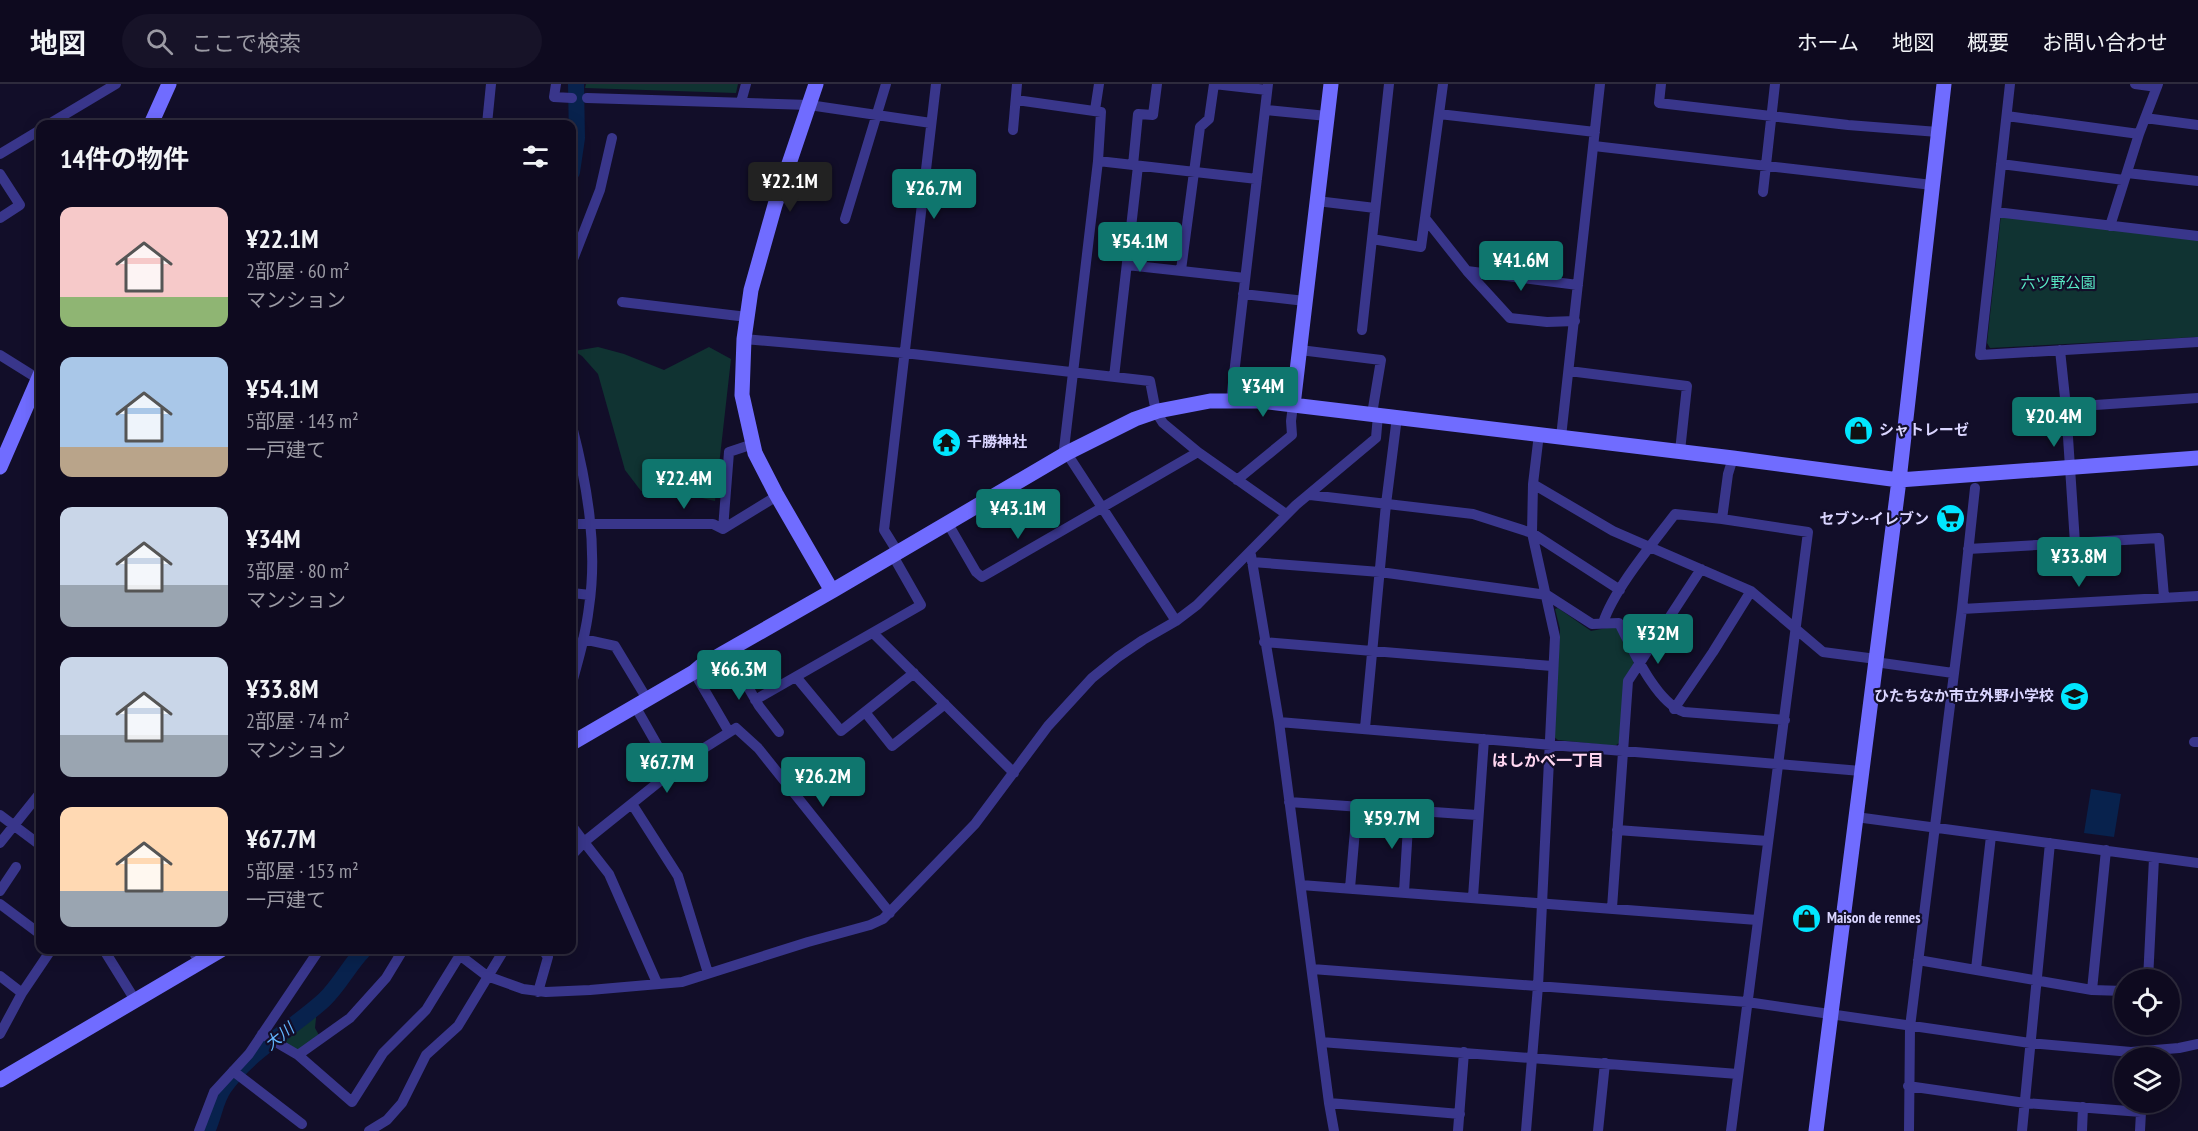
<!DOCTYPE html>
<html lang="ja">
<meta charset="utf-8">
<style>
:root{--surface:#0e0a1f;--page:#171328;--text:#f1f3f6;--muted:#9b9aa4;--line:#2e2b3d;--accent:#0f766e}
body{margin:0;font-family:"PT Sans Narrow","Noto Sans JP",sans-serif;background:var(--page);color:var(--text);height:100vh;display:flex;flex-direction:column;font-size:22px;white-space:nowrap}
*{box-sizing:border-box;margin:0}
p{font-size:20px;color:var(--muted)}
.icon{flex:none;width:33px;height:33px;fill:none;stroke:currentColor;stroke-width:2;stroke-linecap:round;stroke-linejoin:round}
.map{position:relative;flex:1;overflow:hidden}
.drawer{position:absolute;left:36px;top:36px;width:540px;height:834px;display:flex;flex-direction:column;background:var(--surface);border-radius:12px;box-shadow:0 3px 15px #0003,0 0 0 2px var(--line)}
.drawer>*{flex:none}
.buttons{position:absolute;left:2114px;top:885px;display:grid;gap:12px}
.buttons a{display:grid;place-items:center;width:66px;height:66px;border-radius:50%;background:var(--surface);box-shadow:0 3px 15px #0003,0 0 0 2px var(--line);font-size:30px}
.price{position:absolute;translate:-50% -51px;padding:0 14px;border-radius:6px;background:var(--accent);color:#fff;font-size:20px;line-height:39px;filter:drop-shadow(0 2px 3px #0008)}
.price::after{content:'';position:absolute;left:50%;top:36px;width:18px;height:14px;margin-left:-9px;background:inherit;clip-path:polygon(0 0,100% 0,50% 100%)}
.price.current{background:#222;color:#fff}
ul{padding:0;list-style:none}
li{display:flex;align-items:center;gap:18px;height:150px;padding:0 24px}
li span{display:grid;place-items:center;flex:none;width:168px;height:120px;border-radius:12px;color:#555}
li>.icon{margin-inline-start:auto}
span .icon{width:72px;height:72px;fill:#fffc;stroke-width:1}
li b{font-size:26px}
h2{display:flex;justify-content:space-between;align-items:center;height:72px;padding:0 24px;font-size:26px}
header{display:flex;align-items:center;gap:36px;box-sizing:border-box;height:84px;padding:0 30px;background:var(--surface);border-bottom:2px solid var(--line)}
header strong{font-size:28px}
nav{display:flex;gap:33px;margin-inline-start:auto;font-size:21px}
.search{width:420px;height:54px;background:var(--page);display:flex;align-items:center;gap:15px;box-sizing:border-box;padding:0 21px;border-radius:33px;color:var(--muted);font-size:22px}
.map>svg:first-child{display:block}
</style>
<header>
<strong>地図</strong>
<div class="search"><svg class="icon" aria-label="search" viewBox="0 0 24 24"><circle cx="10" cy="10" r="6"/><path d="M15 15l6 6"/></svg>ここで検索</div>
<nav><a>ホーム</a><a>地図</a><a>概要</a><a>お問い合わせ</a></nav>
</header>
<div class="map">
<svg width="2198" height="1047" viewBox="0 0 2198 1047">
<rect width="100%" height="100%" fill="#120e29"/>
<!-- green -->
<path fill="#103332" d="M586,0h152l-2,9 -151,-5z
M2001,131l197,23v99l-208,11 -3,-5z
M598,263l26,7 40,16 45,-23 22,12 -16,142 -47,-11 -27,1 -16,-21 -27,-96 -16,-18 -8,-5z
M1558,524l33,23 26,-5 17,34 -15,83 -4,3 -57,-6 -4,-3 6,-108 -5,-20z
M317,924l-2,20 5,9 -22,16 -22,-14z"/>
<!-- water -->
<path fill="#08224d" d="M2091,705l30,5 -7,43 -30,-4z"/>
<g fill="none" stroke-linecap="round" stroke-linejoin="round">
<!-- river -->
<path stroke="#08224d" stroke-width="16" d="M572,88l5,-34 -1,-54
M207,1047c7,-14 8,-30 17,-43 26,-37 67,-58 100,-88 16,-15 25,-35 40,-50"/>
<!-- street -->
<path stroke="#39368b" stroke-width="10" d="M556,0l-2,13 18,1
M1214,0l53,6
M1443,0l-18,134 42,53 43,47 37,4 28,-1
M1661,0l-2,19 189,22 90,7
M2010,0l-30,271 218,-13
M2135,0l22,3
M587,14l222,7 122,18
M1016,16l85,12 -3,49 -34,288 112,172
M741,18l5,-18
M1095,26l4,-26
M1266,26l61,6
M1439,30l156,18
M2007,32l132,18
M2145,34l53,7
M49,40l67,-40
M487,40l4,-40
M1013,46l4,-46
M1594,62l338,39
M0,70l40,-24
M1098,77l159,18
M2001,80l123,16
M1133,81l5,-51 15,1 4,-31
M2127,89l71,8
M0,90l20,31 -20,13
M1763,108l12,-108
M1317,117l58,7
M1996,128l202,24
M845,135l41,-135
M2110,142l29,-92 19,-50
M1372,155l49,8 4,-29
M572,178l28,-72 12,-52
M1127,181l118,13
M1181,186l19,-143 9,-8 5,-35
M1467,187l111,14
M1243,210l62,7
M622,218l125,15
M1362,246l27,-246
M744,255l160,14 246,28 6,31 7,11 35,29
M1300,266l81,10 -9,54
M2060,266l6,57 9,136
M0,271l40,25
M1569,287l118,15 -7,65
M1114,293l24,-211
M1231,316l37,-316
M2066,323l132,-9
M572,342c15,58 26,121 17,181 -3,26 -10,51 -17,76
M1561,353l39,-353
M1237,396l55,-45 -1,-14 2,-16
M1533,400l80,47 138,60 72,61 53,7
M1310,411l163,19 59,19 88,57
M1722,435l86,13 -77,599
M947,438l29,50 6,5 216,-125 88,62
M572,440h141l10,5 54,-33
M723,445l6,-77 24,-8
M1968,465l191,-11 5,59
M897,467l-13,-21 52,-446
M1251,471l28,167 50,381 5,28
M1252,478l128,10 167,23 45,29 27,-1c13,25 37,80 65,89l101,8
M572,509l18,2
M1962,525l236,-13
M1603,539c11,-34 50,-80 72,-109l47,5 6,-45 5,-16
M873,549l141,140
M583,555l32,7 32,53
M1264,558l288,24
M727,567l32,55 20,26
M1875,578l78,11
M694,588l35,60
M797,594l44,53 73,-58
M755,616l166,-95 -29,-51
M635,622l37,65
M1674,625l39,-57 38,-61
M865,628l27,34 53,-42
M1279,638l582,49
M1365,644l21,-224 11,-87
M2194,658h4
M1289,718l188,13
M632,720l46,72 30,97
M0,731l40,30
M1856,733l342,46
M572,742l12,16 -12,13
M1617,746l151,11
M0,759l40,-50
M1301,801l456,35
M1350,804l7,-81
M0,807l16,-24
M1404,808l5,-82
M1473,813l11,-158
M0,820l40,30
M1612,824l16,-227 73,-112
M104,866l31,50
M192,866l8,12
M453,866l34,26 36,13 23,3 44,-2 92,-8 126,-40 62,-17 13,-6 92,-95 73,-98 44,-48 26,-21 25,-17 33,-19 21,-16 99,-100 80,-67 2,-23
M1918,876l174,30 32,1
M1312,885l435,33 283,41 101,9 48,-4 19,-4
M1976,885l15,-133
M0,892l22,17
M2148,896l6,-122
M657,899l-48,-109 -25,-32 106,-85 46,-29 22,20 132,165
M2092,906l14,-140
M538,908l10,-35 -5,-7
M0,950l22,-41 29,-43
M262,950l36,21 52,-37 36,-40 17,-28
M1321,958l417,32
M298,971l54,47 31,-49 43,-43 37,-60
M233,987l69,53
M1908,1002l117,17 116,9 -1,19
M1329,1019l131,11
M199,1047l15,-39 35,-38 70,-104
M369,1047l18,-11 15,-17 24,-48 32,-29 46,-76
M1458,1047l6,-79
M1526,1047l12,-145 17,-349 -23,-104 1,-49 6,-50
M1598,1047l7,-68
M1909,1047l1,-104 52,-418 13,-121
M2022,1047l28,-288
M2082,1047l1,-24"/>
<!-- secondary -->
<path stroke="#706cff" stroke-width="15" d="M151,40l18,-40
M1293,321l38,-321
M0,383l40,-92
M832,507l235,-138 68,-34 23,-8 52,-10h50l473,57 166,22 299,-22
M572,659l122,-71 7,-6 26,-15 105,-60 -56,-97 -21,-41 -13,-58 2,-56 7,-49 24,-85 41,-121
M0,996l221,-130
M1816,1047l83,-651 45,-396"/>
</g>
<!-- icons -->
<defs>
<symbol id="shop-disc" viewBox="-11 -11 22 22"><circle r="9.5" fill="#01e6ff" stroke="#120e29"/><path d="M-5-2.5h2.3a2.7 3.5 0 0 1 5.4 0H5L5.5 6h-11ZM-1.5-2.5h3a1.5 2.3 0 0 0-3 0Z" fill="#111"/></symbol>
<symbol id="temple-disc" viewBox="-11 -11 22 22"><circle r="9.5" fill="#01e6ff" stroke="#120e29"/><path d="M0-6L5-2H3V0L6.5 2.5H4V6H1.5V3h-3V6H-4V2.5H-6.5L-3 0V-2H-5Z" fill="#111"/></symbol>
<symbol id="supermarket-disc" viewBox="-11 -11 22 22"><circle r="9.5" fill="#01e6ff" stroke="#120e29"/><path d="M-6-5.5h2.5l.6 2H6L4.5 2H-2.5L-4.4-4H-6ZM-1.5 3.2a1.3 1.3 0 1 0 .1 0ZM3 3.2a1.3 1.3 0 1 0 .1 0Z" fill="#111"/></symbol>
<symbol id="school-disc" viewBox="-11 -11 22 22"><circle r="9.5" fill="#01e6ff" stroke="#120e29"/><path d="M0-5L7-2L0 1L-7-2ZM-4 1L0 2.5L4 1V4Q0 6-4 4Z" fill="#111"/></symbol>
</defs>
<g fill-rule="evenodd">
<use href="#shop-disc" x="1842" y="330" width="33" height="33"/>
<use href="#temple-disc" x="930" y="342" width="33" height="33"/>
<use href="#supermarket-disc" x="1934" y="418" width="33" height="33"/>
<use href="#school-disc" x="2058" y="596" width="33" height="33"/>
<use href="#shop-disc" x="1790" y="818" width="33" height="33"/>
</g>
<g text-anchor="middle" stroke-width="4.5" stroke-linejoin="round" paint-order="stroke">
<!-- park labels -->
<g font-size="15" fill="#58e9c4" stroke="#120e29">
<text x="2058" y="204">六ツ野公園</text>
</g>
<!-- poi labels -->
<g font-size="15" font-weight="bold" fill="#dad5ff" stroke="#120e29" text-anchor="start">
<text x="1879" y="351">シャトレーゼ</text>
<text x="967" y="363">千勝神社</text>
<text x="1929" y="440" text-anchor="end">セブン-イレブン</text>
<text x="2054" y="617" text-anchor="end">ひたちなか市立外野小学校</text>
<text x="1827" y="839">Maison de rennes</text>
</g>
<!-- neighbourhood labels -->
<g font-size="16" font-weight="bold" fill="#ffd7f1" stroke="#120e29">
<text x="1548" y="682">はしかべ一丁目</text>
</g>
<!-- water labels -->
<g font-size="16" font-style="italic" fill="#63b7ff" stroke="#120e29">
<text transform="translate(279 952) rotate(-39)" y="6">大川</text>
</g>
</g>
</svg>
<div class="buttons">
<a><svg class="icon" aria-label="locate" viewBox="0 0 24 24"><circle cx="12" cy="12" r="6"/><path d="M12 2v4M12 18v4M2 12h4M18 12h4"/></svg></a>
<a><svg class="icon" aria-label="layers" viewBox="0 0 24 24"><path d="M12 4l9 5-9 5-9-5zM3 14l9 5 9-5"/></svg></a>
</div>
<b class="price current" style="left:790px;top:129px">¥22.1M</b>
<b class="price" style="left:934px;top:136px">¥26.7M</b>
<b class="price" style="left:1140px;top:189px">¥54.1M</b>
<b class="price" style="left:1521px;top:208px">¥41.6M</b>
<b class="price" style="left:1263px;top:334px">¥34M</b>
<b class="price" style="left:2054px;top:364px">¥20.4M</b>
<b class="price" style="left:684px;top:426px">¥22.4M</b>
<b class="price" style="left:1018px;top:456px">¥43.1M</b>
<b class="price" style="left:2079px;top:504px">¥33.8M</b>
<b class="price" style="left:1658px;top:581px">¥32M</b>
<b class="price" style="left:739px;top:617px">¥66.3M</b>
<b class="price" style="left:667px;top:710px">¥67.7M</b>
<b class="price" style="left:823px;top:724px">¥26.2M</b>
<b class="price" style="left:1392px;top:766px">¥59.7M</b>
<section class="drawer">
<h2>14件の物件<svg class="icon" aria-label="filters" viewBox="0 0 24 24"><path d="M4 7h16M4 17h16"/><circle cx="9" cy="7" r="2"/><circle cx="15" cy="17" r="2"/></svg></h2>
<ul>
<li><span style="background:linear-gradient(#f6c9c9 75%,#8fb573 0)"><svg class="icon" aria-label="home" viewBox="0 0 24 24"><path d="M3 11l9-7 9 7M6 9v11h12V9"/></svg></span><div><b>¥22.1M</b><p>2部屋 · 60 m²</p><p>マンション</p></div></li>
<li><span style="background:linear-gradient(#a9c7e8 75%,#b9a48a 0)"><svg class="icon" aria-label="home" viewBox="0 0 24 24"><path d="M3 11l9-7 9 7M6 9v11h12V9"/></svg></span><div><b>¥54.1M</b><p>5部屋 · 143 m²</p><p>一戸建て</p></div></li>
<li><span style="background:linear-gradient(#c9d6e8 65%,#9aa5b1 0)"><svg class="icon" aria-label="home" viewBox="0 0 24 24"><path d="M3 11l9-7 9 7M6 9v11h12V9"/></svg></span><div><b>¥34M</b><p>3部屋 · 80 m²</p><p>マンション</p></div></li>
<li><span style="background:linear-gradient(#c9d6e8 65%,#9aa5b1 0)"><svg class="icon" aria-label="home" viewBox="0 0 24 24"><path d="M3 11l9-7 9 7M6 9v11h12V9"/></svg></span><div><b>¥33.8M</b><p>2部屋 · 74 m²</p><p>マンション</p></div></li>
<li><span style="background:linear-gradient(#ffd9b3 70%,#9aa5b1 0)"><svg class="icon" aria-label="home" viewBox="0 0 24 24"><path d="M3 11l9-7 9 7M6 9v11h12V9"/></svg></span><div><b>¥67.7M</b><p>5部屋 · 153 m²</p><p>一戸建て</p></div></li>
</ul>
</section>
</div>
